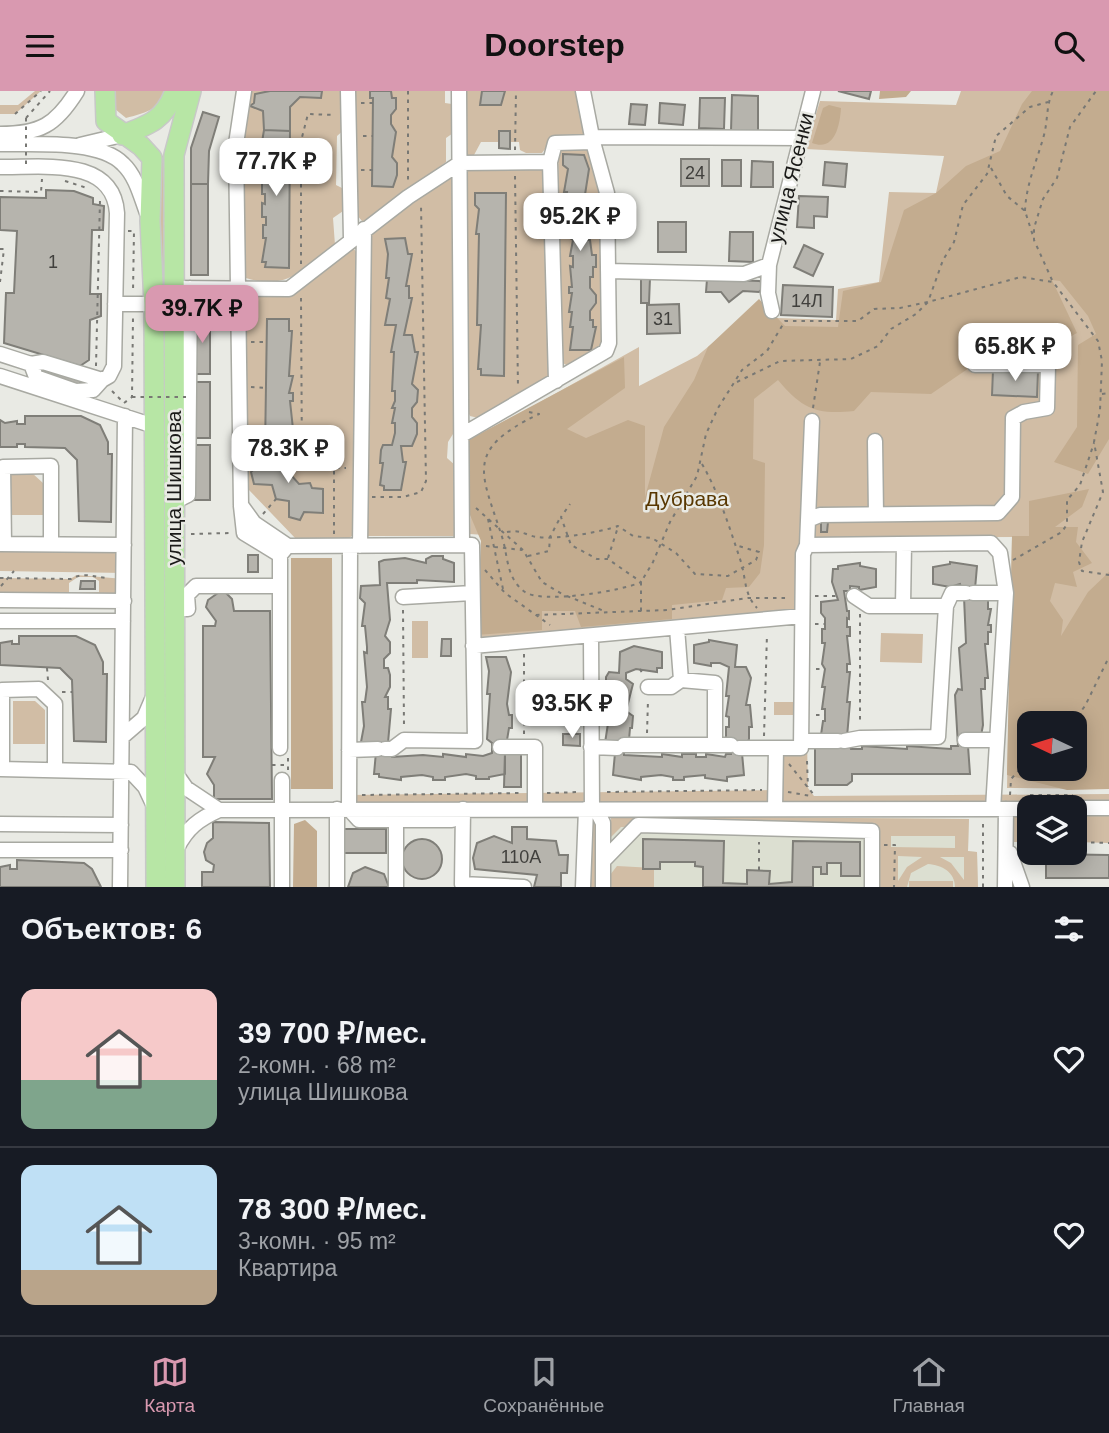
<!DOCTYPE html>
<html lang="ru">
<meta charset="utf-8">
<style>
:root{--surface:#171b24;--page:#20242c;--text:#f1f3f6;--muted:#9ea1a6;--line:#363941;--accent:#d999b0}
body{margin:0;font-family:Arial,sans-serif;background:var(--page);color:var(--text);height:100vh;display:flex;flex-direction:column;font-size:26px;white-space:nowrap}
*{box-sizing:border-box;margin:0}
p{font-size:23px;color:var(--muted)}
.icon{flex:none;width:38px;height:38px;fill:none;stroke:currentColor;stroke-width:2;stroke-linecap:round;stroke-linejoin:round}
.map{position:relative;height:796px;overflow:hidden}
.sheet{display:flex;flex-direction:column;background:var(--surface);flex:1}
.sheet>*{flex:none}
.needle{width:46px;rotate:274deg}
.tools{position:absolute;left:1017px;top:620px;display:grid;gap:14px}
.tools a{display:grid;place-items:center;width:70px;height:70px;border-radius:14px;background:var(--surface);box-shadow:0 4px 18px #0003;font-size:35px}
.price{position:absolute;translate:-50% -60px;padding:0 16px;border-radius:14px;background:#fff;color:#222;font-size:23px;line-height:46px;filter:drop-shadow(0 2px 4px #0008)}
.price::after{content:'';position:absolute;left:50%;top:42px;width:21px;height:16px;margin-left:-10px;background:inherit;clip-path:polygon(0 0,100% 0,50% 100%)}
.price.selected{background:var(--accent);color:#111}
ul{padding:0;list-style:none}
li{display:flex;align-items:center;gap:21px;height:175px;padding:0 21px}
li+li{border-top:2px solid var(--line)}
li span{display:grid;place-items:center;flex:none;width:196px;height:140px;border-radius:14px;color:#555}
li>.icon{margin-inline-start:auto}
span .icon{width:84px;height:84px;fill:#fffc;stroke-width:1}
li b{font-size:30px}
h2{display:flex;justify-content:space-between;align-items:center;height:84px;padding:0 21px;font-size:30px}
header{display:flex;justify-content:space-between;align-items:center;height:91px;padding:0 21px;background:var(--accent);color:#111;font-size:32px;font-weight:700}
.menu{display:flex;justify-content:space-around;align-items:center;height:98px;border-top:2px solid var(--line);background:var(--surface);font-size:19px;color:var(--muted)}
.menu a{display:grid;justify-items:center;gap:4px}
.menu .selected{color:var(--accent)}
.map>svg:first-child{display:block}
</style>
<header><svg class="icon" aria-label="menu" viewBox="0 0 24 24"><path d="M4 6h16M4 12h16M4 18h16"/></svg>Doorstep<svg class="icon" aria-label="search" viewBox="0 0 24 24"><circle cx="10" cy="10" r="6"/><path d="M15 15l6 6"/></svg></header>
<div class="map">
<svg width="1109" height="796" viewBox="0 0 1109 796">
<rect width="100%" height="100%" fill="#e9eae4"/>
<!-- built -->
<path fill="#dcdfd1" d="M611,725l358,3 -1,32 9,1 1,35h-384v-64h17z"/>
<!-- green -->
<path fill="#d1bda5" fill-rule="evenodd" d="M35,0h6l-26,23h-15v-9h18z
M115,0h52c-8,19 -22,22 -41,27l-11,-9z
M250,0h94l1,38 -8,7 -1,49 10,5v19l-13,9 2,27c-31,24 -48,46 -89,33l-4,-135z
M354,0h91v12l7,1 4,6v21l-10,7v24l-77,59h-7l-6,-7z
M466,0h114l7,39 -5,6h-27l-13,17h-16l-6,-3 -1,-8h-38l-7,13h-7z
M961,0h148v698l-102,-1 5,-251 -193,1 -16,4 -6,69 -316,29 6,-98 -2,-7 -15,-1 2,-94 167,-93v39l58,-30 47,-39 92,3 2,-31 41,-7 10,-90 47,1 8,-37 -139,-7 15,-48 136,4zM1029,632h45v45h-45z
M587,56l17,63 1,133 -37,23 -7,-4 -3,-214z
M167,64l1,331h-8l-1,-330z
M468,74l77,2 5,205 -2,6 -70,40 -8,-2 -3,-6z
M444,85l12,3 2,247 -10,16 -1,16 9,8v70h-89l4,-303z
M351,154l15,20 -1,23 -9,7 1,237 -9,7h-52l-47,-49 -5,-192 5,-5 42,-1z
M32,382l11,10v32h-33l-1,-41z
M0,453l124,1v28l-124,-2z
M77,484l47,4v22l-124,-1v-22l70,1zM78,486h15l6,4v11l-30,1v-10z
M412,530h16v37h-16z
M881,542l42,1 -1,29 -42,-1z
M13,610h22l10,9v34h-32z
M774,611h20v13h-20z
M807,650l1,47 6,8 295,-2v49l-34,-1 -1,-35h-45v35h-23v-32l-543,-1 -104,11 -11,-25 427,-5 1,-42z
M611,725l358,3 -1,32 9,1 1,35h-23c0,-15 -13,-22 -27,-23l-17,9 -4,14h-31v-54l-255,-6 -10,10 -6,-14 6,-1zM891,745h64v12l-64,-1zM898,765l24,1 -15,10 -9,14zM940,766h24v23l-13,-17z
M595,727l3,69h-10l4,-68z
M617,775l37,2v19h-44v-12z
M909,790h44v6h-44z"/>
<!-- forest -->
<path fill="#c3ac8f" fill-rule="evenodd" d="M880,0h31l-5,6 -27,2z
M1032,0h77v348l-21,35 -34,-12 23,-35 1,-82 18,-11 -8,-18 -28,-35 -8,-1 25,53 -11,6 -99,-6 2,35 -38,26 -60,-2 -17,19c-37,4 -52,-2 -76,-31l-24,19 -1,60 12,4 -1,82 -4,28 -11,14 -23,1 -4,12 -50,5v14l-91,8 -6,-16h-33v19l-66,5 5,-94 -11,-26 -2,-75 156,-83 1,31 -58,41 19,9 42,-18 17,6v71l19,-70 30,-47 14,-33 51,-48 26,27 53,1 5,-36 38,-9 23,-72 32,-17 30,-27 34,-15 22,-47z
M829,14l12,3c-1,17 -6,44 -29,35l11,-35z
M1089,398l-7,18 -27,20h23l-2,15 16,21 -19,9 4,15 -22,-4 -5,18 13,19 -2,16 27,-44 21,-20v217l-42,1 -60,-15 5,-239h17v-35zM1029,632h45v45h-45z
M291,467h41l1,231h-42z
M305,729l12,11v56h-24l1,-63z"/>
<!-- building -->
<path fill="#b6b4ad" stroke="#7f7e78" stroke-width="2" d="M270,0h52l-1,7 -21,-1 -10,10v24l-26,-1 -1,-19 -13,-5 4,-3 1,-9z
M370,0h21l1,7h4v11l-5,6v9l5,8 -4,25 5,6v12l-4,12 -21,-1 1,-88h-3z
M482,0h23l-4,14h-21z
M838,0h33l-2,8z
M732,4l26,1v35h-27z
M700,7h25l-1,31 -25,-1z
M660,12l25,2 -2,20 -24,-2z
M631,13l16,1 -2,20 -16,-1z
M203,21l16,5 -10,34 -1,33h-17v-36z
M264,39l26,1 -1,137 -24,-1 1,-5h-4l4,-24h-3v-13h3v-8h-4v-14l3,1v-10h-3v-14h3v-8h-3l3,-24h-4z
M499,40h11v18l-11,-1z
M563,63l21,1 5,14 -5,32h3v11h3v12l-5,16h5l2,15h4v12h-3v10h-3v11l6,7v8l-6,8v9h3v7h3l-5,23h-21l3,-23h-3l2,-15h-3l3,-19h-3v-6h3l-2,-21 3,1v-11h-3l3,-16 -8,-5v-13h3v-10h-3l2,-20h-3l4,-23 -5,-4z
M681,68h28v27h-28z
M722,69h19v26h-19z
M752,70l21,1v25h-22z
M825,71l22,2 -2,23 -22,-2z
M191,93h17v91h-17z
M46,99l28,1 19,7v6l11,2 -1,24h-11l-2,64h11v22l-11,4 -1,40 -9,6 -76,-23 2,-50h8l3,-62 -17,-1v-33l46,1z
M475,102h31l-2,183 -23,-1v-6h-3l3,-44h-4l2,-91h-3l3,-25 -4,-4z
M799,105l29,1 -1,20 -13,-1v12l-17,-1z
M658,131h28v30h-28z
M730,141h23v30l-24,-1z
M405,147l3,16h4l-6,32h3v12h3l-8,37h8l3,17h3l-6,32 6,6 -1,12 -5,6v9l5,6v11l-5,12h-11l2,16h3l-5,28h-17v-4l-4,-1 3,-22h-3l1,-13 2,-5h9l3,-12v-10h-3l3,-15h-3l3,-7v-10h-3l2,-39h-3l5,-27h-11l5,-26 -4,-1 3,-20h-3l2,-24 -3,-15z
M804,154l19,9 -10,22 -19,-9z
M641,187h9l-1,25h-8z
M707,188l52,2 9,2 -9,9 -16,-1 -14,11 -8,-10h-15z
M783,194l50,2 -1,30 -51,-2z
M679,213l1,29 -33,1v-29z
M193,226h17v57h-17z
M267,228h22v12h3l-3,45h4l-4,17h4v8h-3l3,28h-3v7h3l-2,14h-26z
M983,246h10v17h-10z
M46,275l36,12 -3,9 -36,-12z
M993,279l45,1 -1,26 -45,-2z
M193,291h17v56h-17z
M25,325h56l19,9 8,17v12h4l-1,68 -32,-1 -2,-61 -12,-12 -40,-1v-3h-8v3h-17v-27l5,3 12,-2v3h8z
M193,354h17v55h-17z
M265,359h26l-1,24 9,10 11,-1 2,5 11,1v24l-19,-1 -4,8 -11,-3v-16l-13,-2 -4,-14 -18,-1 -3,-12 4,-4 9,-1z
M821,431h7l-1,10h-6z
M248,464h10v17h-10z
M432,465h11v3l11,4v19l-37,-2v3h-30l3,37 -5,16 5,6v11l-6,6v9h4l2,7v12l-5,10h3v12h3l-3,34 4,14 31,-2 20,2v-3l23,3v-3l17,2 9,-3v-10l-5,-4 3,-45h-3l2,-23 -3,-14h20l5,15 -4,32 2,11h3v13h-3l-4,24v22l-16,3v2h-13v-3l-10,-2 -21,3v3h-12v-3l-11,-2 -21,2v3l-22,-3v-3h-5l2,-22 -4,-10h-11l3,-16 -2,-24h3l2,-15 -3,-35 3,1v-6l-2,-21h-3l3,-23 -5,-5 1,-12 19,-1 -1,-23 5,-2 21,-2 21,5v-4z
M950,471l27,4 -2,23 13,9v11h3l-3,16h3v7h-3v12h-3l3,34h-3v11h-4l2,36 -2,11 -13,10 2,28h-118v7l-5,4h-32v-39l6,-11 2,-14h2v-12h-3l3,-22h-3l3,-18 -3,-5 3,-21h-3v-14h3v-11l-4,-5v-11l17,-2 -6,-18 1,-13h5v-3l22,-3v3l16,3v18l-17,3v-3l-9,-1v5h-6l3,20h2v8l-2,-1v9h3v9h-3l3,28h-3v8h3l-3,30h3l-3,35 4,12h11v-3l45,3v-3l44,3v-3h7l-3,-51 3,-6 4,1 -3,-42 7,-5 -2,-46 -4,-13 -10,3 -17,-3v-17l17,-3z
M81,490h14v8h-15z
M218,502h8l6,6 2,12h36l2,188h-58v-14l-7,-11 8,-17h-12v-131h12l1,-5 -10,-14 2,-7z
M19,545h57l19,9 8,17v12h4l-1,68 -32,-1 -2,-61 -12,-12 -60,-3v-22l12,-2v3h7z
M442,548h9v17h-10z
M709,549l28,5 -2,22h11l5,11 -5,27h4l2,22h-3v12l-7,14 2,22 -17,2v4l-22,-3v-3l-21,2v3h-11v-3l-12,-2 -20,2v3l-28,-5 2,-22 -10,-10 4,-26h-3l3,-15h-2v-9h3v-8h-4v-8l3,-5 10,1 1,-21 14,-6 28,6v16h-5v4l-21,-3 -10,4v6l7,5 -7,27 7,5 -1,12h-2l-1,12 -5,4v11l38,2v-3l20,3v-3h14v3h10v-3l19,3 1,-3h5v-10l-5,-5v-12h3v-10l-3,-1 3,-20h-3l3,-29 -9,-4h-9v3l-17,-3v-18l15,-3z
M563,643h17v12l-17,-1z
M505,661h16v35h-17z
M213,731l56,1 1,64h-68v-15h11l1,-7 -8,-5 -2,-8 3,-9 6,-5z
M512,736h15v12l29,2 3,14h9l-1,18h-6v14h-27l3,-12 -62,-6 -2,-11 4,-15 17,-7 18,7z
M341,738h45v24h-46z
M643,748l81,2 -1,42 24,1v-14l23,1 -1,13 23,-2 1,-41 67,1v34h-19v-13h-14v11h-6v-7h-8v20h-110v-20l-8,-1v-4h-35v7h-17z
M402 768a20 20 0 1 1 40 0a20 20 0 1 1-40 0Z
M1046,763l63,1v23h-63z
M17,769l67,3 8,6 9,18h-101v-20l10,-2v4h7z
M365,776l19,7 5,13h-41l5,-14z"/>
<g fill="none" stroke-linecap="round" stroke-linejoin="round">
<defs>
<path id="minor" d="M244,0l-8,53 5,361 13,18 34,23 184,-1 3,196 -71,-1 -12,9h-7
M348,0l3,148
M459,0l3,454
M0,43c40,0 56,-9 77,-43
M592,46l207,1
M0,53c33,1 99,-5 123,20 13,12 18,33 24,49
M80,54l42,-10
M550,71l6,219
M0,76c41,1 113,-11 117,46l-3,153 -5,10 -7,4 -59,-18 -12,2 -31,-10
M608,180l136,3 25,-9
M173,197l116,1 119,-92 52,-34 90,-1 5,-19 38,-1 -10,-51
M115,213h39
M772,220l-4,-18 1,-28 44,-174
M31,273l5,13 40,14 17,-1 9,-10
M0,285l154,50
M462,344l144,-84 3,-8 -2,-150 -14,-51
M875,350l1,73
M174,411l14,-7 2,-207
M241,415l3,27 36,22 5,-6
M808,429l12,-5 178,-2 14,-16 1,-79 11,-6 23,-4 1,-43h-73
M0,453l124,1
M4,453l-1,-77 48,-1v78
M807,454l184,-2 9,10 6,40 -13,216
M350,455l-1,263 10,11h93l11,-11
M360,455l4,-317
M973,502h33
M403,506l69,-4
M0,509l124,1
M903,515l1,-62
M946,515l6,-13h14
M174,518h14l-1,-14 9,-9h82
M0,530h123
M677,537l4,52 34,3v62
M591,545l1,173
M473,555l329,-30
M648,596h23l10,-7
M122,646l22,-19 9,-21
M965,649h32
M801,650h37
M844,650l16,-3 78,-1 8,-131h-77l-15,-10
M624,654h107
M500,656h35v62
M591,656l26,1
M280,657v-193
M739,657h37
M349,659l29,-1
M0,678l131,3 14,15 8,17
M2,678v-79l37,-1 16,15v66
M174,680l12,17 33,22c-20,9 -32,18 -42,38
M1074,717h35
M337,718v78
M463,718l-1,75 62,3
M596,718l7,14v64
M775,718l1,-61h25l2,-194 4,-9 5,-124
M219,719l810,-1
M396,729v67
M0,733l121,1
M0,759h121
M1010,762l12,34
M603,770l35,-36 234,6v56
M120,796l5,-471
M282,796v-107
M583,796l3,-78
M1005,796l1,-78"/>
<path id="major" d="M105,0l1,30 35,25 11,12 -2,63 4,83 2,583
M122,44c28,-10 43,-16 53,-44
M175,796l-1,-732 17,-64"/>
</defs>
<!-- minor casing -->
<use href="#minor" stroke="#a8a9a2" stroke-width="17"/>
<!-- major casing -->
<use href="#major" stroke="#c8c8c8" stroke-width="22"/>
<!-- path -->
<path stroke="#787874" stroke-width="2" stroke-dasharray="3.5 5" stroke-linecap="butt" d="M408,0v91
M361,12h12
M15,23l26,-23
M26,27l24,-27
M363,45h10
M515,59l1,-59
M991,77l16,28 18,15 9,28
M361,79h13
M515,85l3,212
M65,90l22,7
M0,100l41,1 1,-13
M1025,120c1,-27 12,-50 19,-76 4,-15 2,-30 9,-44
M128,140h6l-1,61
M0,158h4l-4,33
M301,173v-123l7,-27 26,1
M1052,189l-18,-40v-12l9,-29 14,-21 13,-51 26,-36
M301,207l1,170h44
M251,251h17
M96,275l4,-166
M737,291l43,-21 71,-2 27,-13 13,-17 25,-15 12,-12 93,-25 32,5 45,59 4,20 -2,49 -6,32 9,50 -21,50 -3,20 3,9 27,4
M251,296l17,1
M112,300l11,11
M1102,303l7,-1
M124,312l8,-6 1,-80
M813,317l7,-46
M529,321l10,2c-77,37 -57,59 -36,126 5,19 4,39 22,52 16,12 98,-1 116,-10l-33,-23h-11l-26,-14 -10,-28 9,-13
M251,342h17
M702,373c17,29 28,65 39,98 5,17 3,32 16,46
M372,406h31l18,-5 5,-11 -5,-276
M476,417l47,42 19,32 20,12
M263,423l13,-15
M488,428l15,70
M507,441c14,-3 17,3 30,5 18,3 65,-5 81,-11l15,10 19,2 24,15 19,21 33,2 28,-16 3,-8 -24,-7
M191,443l40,-1
M334,443v-65
M486,455l36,4
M528,465l21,-5 1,-14 10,-19
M608,467l10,-31
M1013,469l49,-28 5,-8v-24l13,-15 14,-42
M485,479l20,23 45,32
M0,487l71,1c13,-8 24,-1 38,-1
M1,495l13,-15
M567,505l37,15
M815,505h23
M403,519l1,117
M641,520v-29l12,-20 17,-40 27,-46 9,-42 12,-26 24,-38 25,-19 18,-30h73l16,-12 26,-1 28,-6 15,-42 11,-18 9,-37 24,-31 9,-38 34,-29 18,-5
M860,523v110
M536,524l131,-5 81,-12h41
M815,533h10
M524,563v81
M47,577l1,12
M640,578l3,6
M816,578h9
M62,601h10
M816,624h9
M1072,632l13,-17 24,-49
M647,642l1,-33
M764,645l3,-102
M288,667v12
M807,670l1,26
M789,673l25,31
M272,674h15
M607,701l155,-2
M788,701l23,4
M547,702l33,-1
M362,704l158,-2
M1010,704l1,-16 18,-19
M1030,704h43
M1082,750v-19
M1017,751h12
M1074,751l35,1
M884,754h11l-1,42
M759,779v-28
M983,796v-65"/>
<!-- minor -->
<use href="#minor" stroke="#fff" stroke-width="14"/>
<!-- major -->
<use href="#major" stroke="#b7e6a5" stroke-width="19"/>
<!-- path-bridge -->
<path stroke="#787874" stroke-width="2" stroke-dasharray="3.5 5" stroke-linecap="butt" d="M26,27v46
M132,306h54"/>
</g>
<g text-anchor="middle" stroke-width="5" stroke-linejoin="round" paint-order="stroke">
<!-- number labels -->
<g font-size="18" fill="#41403d">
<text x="695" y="88">24</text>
<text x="53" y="177">1</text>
<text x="807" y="216">14Л</text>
<text x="663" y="234">31</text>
<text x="521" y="772">110А</text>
</g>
<!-- street labels -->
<g font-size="21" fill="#1a1a18" stroke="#e9eae4">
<text transform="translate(791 87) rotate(-76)" y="7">улица Ясенки</text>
<text transform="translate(174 397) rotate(-90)" y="7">улица Шишкова</text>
</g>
<!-- park labels -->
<g font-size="21" fill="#583701" stroke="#e9eae4">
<text x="687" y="415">Дубрава</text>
</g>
</g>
</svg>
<div class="tools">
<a><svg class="needle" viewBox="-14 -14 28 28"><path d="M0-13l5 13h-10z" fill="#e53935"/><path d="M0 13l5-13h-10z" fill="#9ea1a6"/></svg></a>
<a><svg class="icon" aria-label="layers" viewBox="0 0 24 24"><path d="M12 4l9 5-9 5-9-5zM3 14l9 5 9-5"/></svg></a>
</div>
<b class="price" style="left:276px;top:107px">77.7K ₽</b>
<b class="price" style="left:580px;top:162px">95.2K ₽</b>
<b class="price selected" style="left:202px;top:254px">39.7K ₽</b>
<b class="price" style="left:1015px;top:292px">65.8K ₽</b>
<b class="price" style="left:288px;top:394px">78.3K ₽</b>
<b class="price" style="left:572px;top:649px">93.5K ₽</b>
</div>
<section class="sheet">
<h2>Объектов: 6<svg class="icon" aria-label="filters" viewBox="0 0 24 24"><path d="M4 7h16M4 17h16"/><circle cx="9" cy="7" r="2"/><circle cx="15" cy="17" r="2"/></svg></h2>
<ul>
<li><span style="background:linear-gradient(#f6c9c9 65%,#7fa58c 0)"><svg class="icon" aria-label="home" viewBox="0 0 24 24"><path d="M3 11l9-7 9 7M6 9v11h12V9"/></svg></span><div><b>39 700 ₽/мес.</b><p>2-комн. · 68 m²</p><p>улица Шишкова</p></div><svg class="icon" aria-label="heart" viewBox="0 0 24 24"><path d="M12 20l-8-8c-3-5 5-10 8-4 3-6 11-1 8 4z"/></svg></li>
<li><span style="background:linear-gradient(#bfe0f5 75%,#b9a48a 0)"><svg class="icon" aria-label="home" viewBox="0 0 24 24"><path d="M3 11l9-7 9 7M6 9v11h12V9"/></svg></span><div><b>78 300 ₽/мес.</b><p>3-комн. · 95 m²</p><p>Квартира</p></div><svg class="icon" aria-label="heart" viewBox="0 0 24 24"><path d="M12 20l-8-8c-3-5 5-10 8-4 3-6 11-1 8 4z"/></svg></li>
</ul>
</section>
<nav class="menu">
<a class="selected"><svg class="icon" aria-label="map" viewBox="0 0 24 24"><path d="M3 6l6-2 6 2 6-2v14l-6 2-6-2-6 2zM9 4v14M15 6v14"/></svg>Карта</a>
<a><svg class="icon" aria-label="saved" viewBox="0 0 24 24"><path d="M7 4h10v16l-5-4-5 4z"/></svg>Сохранённые</a>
<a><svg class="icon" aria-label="home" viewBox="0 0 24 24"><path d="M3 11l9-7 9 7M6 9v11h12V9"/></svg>Главная</a>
</nav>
